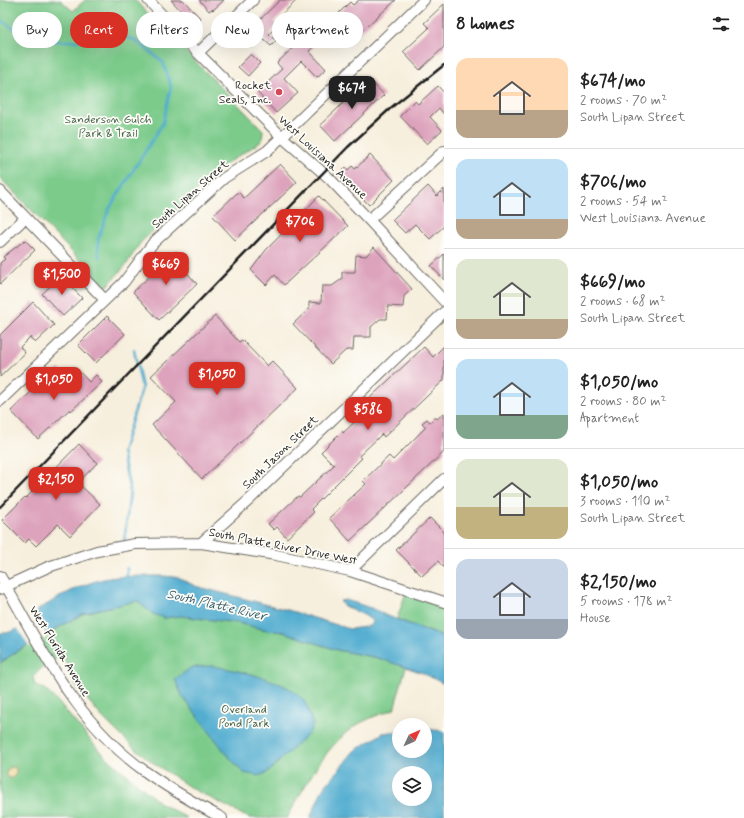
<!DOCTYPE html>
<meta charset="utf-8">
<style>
:root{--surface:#fff;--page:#f2f2f2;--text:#222;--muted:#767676;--line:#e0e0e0;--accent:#d93025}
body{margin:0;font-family:Mynerve,sans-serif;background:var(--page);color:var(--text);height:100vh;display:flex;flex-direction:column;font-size:15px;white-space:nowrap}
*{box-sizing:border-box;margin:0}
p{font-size:13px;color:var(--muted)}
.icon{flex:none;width:22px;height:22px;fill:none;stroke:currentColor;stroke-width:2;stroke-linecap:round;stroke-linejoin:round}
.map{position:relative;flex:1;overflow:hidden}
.panel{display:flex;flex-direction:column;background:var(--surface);width:300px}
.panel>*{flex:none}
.hud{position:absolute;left:12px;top:12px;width:372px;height:36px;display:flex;gap:8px}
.needle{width:26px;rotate:46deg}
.controls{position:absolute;left:392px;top:718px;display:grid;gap:8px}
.controls a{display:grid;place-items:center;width:40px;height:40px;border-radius:50%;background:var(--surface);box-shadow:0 4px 16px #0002;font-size:20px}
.price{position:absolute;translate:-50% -34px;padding:0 9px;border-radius:8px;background:var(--accent);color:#fff;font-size:13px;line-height:26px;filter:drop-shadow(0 1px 2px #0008)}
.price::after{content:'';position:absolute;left:50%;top:24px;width:12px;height:9px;margin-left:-6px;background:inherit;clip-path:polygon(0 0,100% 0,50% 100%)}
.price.selected{background:#222;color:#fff}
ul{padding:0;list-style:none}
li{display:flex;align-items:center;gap:12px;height:100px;padding:0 12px}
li+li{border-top:1px solid var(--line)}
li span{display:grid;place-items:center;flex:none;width:112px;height:80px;border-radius:12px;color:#555}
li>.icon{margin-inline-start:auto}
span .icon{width:48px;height:48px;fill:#fffc;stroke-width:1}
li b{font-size:17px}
h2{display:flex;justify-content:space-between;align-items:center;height:48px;padding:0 12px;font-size:17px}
.pill{padding:0 14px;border-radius:18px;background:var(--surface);box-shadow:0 4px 16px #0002;font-size:14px;line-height:36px}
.pill.selected{background:var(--accent);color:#fff}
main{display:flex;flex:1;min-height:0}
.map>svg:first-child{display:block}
</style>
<main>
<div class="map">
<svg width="444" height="818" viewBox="0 0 444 818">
<rect width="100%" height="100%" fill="#fdfcf7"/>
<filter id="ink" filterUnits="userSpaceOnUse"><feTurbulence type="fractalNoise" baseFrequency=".025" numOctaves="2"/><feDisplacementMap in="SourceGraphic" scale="8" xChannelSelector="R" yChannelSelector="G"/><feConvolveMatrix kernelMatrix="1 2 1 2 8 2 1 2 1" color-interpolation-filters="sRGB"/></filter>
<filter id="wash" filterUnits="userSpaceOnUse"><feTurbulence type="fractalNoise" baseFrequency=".012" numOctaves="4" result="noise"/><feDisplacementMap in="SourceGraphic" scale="16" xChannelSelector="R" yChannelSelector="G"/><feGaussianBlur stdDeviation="0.9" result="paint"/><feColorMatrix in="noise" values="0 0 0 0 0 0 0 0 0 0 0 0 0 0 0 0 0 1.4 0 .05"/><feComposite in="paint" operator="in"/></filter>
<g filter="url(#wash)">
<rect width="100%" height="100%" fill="#f7efdd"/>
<!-- green -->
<path fill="#7ccb8b" stroke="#4c7454" d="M0,0h60l13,11 12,-11h50l128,130 -1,11 -36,23 -85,78 -15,23 -20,22 -106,-109z
M406,592l38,13v32l-47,-18z
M137,601l27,17 17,-2 57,7 24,6 21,3 54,18 41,8 28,9 -12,42c-16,6 -34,12 -47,23 -27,23 -43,56 -60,86h-38l-58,-30 -39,-26 -19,-15 -31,-30 -26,-31 -13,-30c-14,4 -21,11 -30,21l2,8 11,5 12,12 39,46 15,14 48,41 27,15h-187v-155l19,-13 63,-36 18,-5z"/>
<!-- sand -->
<path fill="#eeda9e" stroke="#857b5d" d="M14,767l2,1v6l-4,4h-3l-3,-2v-4l3,-4z"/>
<!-- water -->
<path fill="#52add0" stroke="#376476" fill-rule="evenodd" d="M162,576l16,1 17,9 93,24 62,19 15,-2 9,-5 -10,-7 -20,-9 -4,-5 6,-1 28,9 11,6 59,22v47l-21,-11 -45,-15 -41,-8 -54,-18 -21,-3 -24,-6 -57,-7 -17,2 -11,-4 -16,-13 -37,8 -18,5 -63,36 -19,13v-30h7l28,-11 3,-12c24,-15 51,-31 80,-33 15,-1 29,-1 44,-1z
M213,666c25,5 80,14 93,38 3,7 5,14 7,21l-4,8 -42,40 -9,3 -14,-3 -16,-17 -46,-60 -7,-17 17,-12z
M425,729l19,2v87h-134l12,-28 32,-39 29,-18 16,-2v20h26zM399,773h26v26h-26z"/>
<!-- pier -->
<path fill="#f7efdd" d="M35,615l13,22 -19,10 -12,-20 17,-6z"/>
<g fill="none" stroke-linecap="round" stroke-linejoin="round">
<!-- stream -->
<path stroke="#52add0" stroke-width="2.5" d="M0,20l28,17 24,4h25l28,-10 30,9 28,22 8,24 -8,37 -54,86 -11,30 1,19
M124,543l6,-52 -8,-39 20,-64 -8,-38
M127,579v-11"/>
</g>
<g id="blocks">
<!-- building -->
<path fill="#dda2bc" d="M171,0h12l18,19 -7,6z
M199,0h25l-11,10 -1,-1 -3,2z
M280,0h17l-23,22 4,3 -9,9 7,7 -5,5 -9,-8 -11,10 -10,-10z
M359,0h37l-38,34 -19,-21 11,-11 3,3z
M444,4v43l-24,23 -17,-18 26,-24 -5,-5z
M320,22l6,7 -8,9 2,3 -11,10 17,18 -9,8 -16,-16 -17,17 14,15 -22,20 -19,-21 25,-23 -5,-6z
M251,54l9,9 -12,13 -10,-9z
M369,79l15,16 -49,46 -15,-16z
M438,86l6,7v21l-5,-6 -9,9 12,13 -15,14 -27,-28 15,-15 3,3z
M370,155l24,25 -25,25 -30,-31 7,-7 2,3 4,-4 3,3z
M280,164l17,18 -62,58 -22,-24 25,-24 6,6z
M428,186l9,10 7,-7v37l-14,13 -15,-15 -10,9 -13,-13z
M319,196l29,30 -64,59 -9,-10 -9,10 -15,-15 15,-20z
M25,240l10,10 -35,34v-21l5,-4 -2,-2z
M374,247l38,42 -8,7 -1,11 -15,-1 -1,13h-7l-9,8v10h-17l-1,13h-7l-15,14 -38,-40 16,-15v-7l12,1 1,-17h10l10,-7v-7h13l1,-17 10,1z
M176,251l11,11 -5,5 15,17 -38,36 -26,-28z
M444,254v26l-13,-14z
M61,276l21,22 -19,18 -21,-22z
M33,302l21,23 -19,18 -5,-6 -10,10 5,6 -25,24v-42z
M107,316l18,18 -29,29 -18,-18z
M215,316l24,26 3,-2 25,26 5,-5 26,27 -96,91 -50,-54 24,-23 -25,-26z
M444,346v34l-60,57 -2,-3 -23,22 3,2 -51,51 3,3 -27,26 -10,-11 -3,3 -6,-6 30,-28 2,1 34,-32 -13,-13 21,-21 1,2 20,-19 -5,-5 66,-62 9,10z
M76,368l13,14 7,-7 6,7 -31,29 -1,-2 -32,30 -27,-28 21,-20 2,2 25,-24 8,8z
M444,413v39l-94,89 -21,-23 37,-34 -3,-3 26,-25 4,4 33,-33 -4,-4 5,-4 3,3 5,-5 2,2z
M79,444l18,19 -19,20 22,21 -30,32 -12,-12 -22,22 -7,-7 -4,4 -23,-23 23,-23 1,1z
M430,518l14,14v36l-6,-7 -16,15 -26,-26z"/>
</g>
</g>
<g filter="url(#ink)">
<use href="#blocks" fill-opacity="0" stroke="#696660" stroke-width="1"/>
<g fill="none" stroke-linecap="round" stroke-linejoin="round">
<defs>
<path id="minor" d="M148,0l50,53 84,84 47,41 40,42 75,81
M198,53l55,-53
M0,191l105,109
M369,220l75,-69
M0,242l25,-24
M0,401l124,-119 29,-39 71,-65 43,-27 157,-151
M201,543l47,-42 196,-189
M350,571l94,-92
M0,576c24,40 44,83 72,121 20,28 46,55 74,75 24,17 50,32 76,46
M0,589l48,-22 49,-16 38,-7 66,-1 75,12 74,16 94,31"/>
</defs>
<!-- minor casing -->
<use href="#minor" stroke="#696660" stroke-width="12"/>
<!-- minor -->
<use href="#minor" stroke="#fff" stroke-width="10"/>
<!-- rail -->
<path stroke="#1c1c1c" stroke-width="2.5" d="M0,507l348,-360 45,-41 51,-41"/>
</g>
</g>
<!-- markers -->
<circle fill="#d1495b" stroke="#fdfcf7" stroke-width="1.5" cx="279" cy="92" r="4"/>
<g text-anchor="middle" stroke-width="3.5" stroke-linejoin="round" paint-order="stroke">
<!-- poi labels -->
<g font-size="12" fill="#1c1c1c" stroke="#fdfcf7" text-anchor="end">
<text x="271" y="89">Rocket<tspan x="271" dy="14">Seals, Inc.</tspan></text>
</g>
<!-- park labels -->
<g font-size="12" fill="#426248" stroke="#fdfcf7">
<text x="108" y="123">Sanderson Gulch<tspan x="108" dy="14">Park &amp; Trail</tspan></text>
<text x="244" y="713">Overland<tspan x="244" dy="14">Pond Park</tspan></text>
</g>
<!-- street labels -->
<g font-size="12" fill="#1c1c1c" stroke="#fdfcf7">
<text transform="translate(323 157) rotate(43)" y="4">West Louisiana Avenue</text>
<text transform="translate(190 194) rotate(-41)" y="4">South Lipan Street</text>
<text transform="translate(280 452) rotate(-44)" y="4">South Jason Street</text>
<text transform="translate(283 546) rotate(11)" y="4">South Platte River Drive West</text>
<text transform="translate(60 651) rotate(58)" y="4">West Florida Avenue</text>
</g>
<!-- water labels -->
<g font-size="13" font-style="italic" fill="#345d6d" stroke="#fdfcf7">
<text transform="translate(217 604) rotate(13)" y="5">South Platte River</text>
</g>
</g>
</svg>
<div class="controls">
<a><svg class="needle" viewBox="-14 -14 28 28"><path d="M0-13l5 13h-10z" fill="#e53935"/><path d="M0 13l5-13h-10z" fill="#767676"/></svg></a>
<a><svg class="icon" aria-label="layers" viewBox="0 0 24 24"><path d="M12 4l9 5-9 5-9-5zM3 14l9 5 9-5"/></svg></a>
</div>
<b class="price selected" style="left:352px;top:110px">$674</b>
<b class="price" style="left:300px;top:243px">$706</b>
<b class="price" style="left:166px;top:286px">$669</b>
<b class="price" style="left:62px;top:296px">$1,500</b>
<b class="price" style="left:217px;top:396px">$1,050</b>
<b class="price" style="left:54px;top:401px">$1,050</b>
<b class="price" style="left:368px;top:431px">$586</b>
<b class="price" style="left:56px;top:501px">$2,150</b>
<div class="hud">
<a class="pill">Buy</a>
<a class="pill selected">Rent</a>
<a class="pill">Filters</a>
<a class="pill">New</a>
<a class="pill">Apartment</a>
</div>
</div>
<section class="panel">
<h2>8 homes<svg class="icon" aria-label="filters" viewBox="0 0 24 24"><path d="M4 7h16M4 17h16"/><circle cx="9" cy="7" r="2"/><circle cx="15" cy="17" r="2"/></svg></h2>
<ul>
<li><span style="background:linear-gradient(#ffd9b3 65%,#b9a48a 0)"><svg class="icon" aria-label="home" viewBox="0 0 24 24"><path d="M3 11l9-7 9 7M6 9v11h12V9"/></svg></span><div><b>$674/mo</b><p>2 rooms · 70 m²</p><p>South Lipan Street</p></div></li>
<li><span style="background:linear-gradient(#bfe0f5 75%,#b9a48a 0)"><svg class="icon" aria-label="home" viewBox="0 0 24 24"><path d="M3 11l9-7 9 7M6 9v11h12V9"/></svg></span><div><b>$706/mo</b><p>2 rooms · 54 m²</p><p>West Louisiana Avenue</p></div></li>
<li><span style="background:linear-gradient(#dfe7d0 75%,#b9a48a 0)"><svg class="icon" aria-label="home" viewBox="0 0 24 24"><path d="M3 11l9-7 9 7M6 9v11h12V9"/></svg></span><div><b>$669/mo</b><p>2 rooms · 68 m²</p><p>South Lipan Street</p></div></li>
<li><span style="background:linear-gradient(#bfe0f5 70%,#7fa58c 0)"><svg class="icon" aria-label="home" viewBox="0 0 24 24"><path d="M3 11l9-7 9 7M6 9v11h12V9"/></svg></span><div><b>$1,050/mo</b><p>2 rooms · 80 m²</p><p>Apartment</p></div></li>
<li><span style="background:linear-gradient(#dfe7d0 60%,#c2b280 0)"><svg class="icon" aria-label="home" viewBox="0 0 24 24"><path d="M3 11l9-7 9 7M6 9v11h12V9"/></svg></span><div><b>$1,050/mo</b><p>3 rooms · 110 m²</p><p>South Lipan Street</p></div></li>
<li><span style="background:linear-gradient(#c9d6e8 75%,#9aa5b1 0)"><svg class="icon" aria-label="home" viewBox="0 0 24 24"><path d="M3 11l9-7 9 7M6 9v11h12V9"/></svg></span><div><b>$2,150/mo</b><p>5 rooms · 178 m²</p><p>House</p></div></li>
</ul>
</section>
</main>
